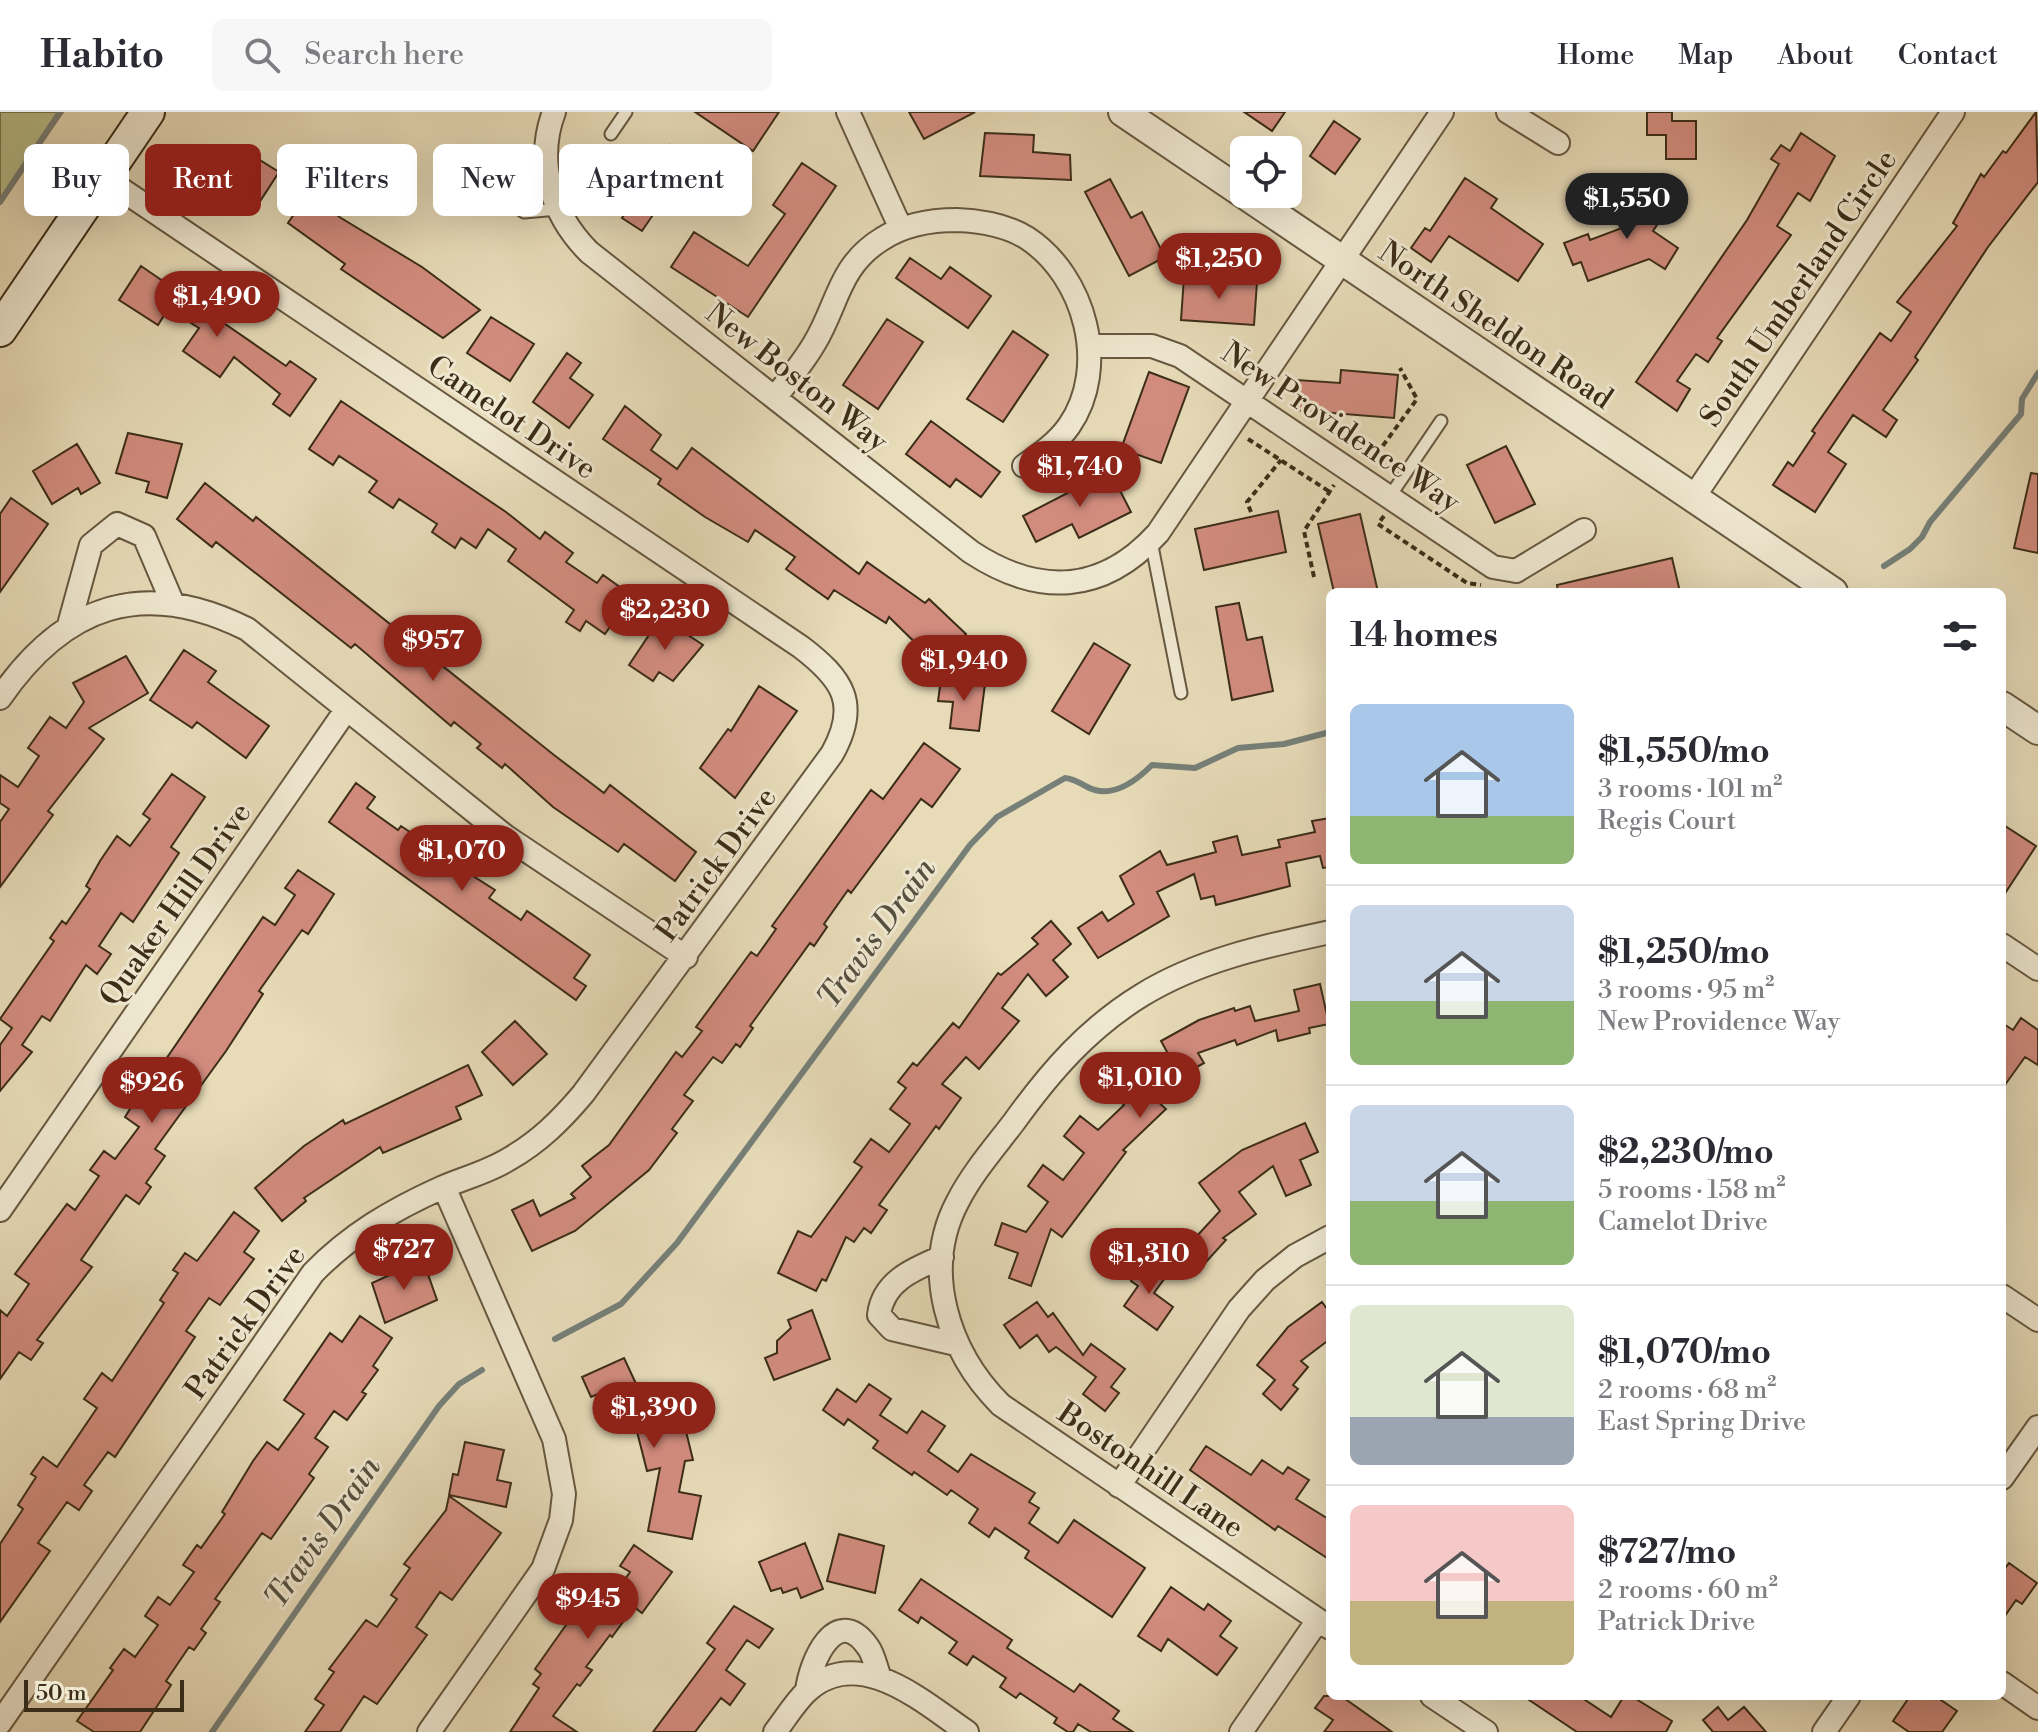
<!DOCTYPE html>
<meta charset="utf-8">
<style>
:root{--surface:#fff;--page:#f7f7f7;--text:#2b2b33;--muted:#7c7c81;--line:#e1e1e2;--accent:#8f2418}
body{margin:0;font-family:"Libre Bodoni",serif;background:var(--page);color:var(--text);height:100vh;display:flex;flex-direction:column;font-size:30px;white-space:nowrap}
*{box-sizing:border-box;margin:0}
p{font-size:26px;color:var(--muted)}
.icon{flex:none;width:44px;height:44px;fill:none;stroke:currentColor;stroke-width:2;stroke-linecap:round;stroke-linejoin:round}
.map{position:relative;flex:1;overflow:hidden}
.panel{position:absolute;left:1326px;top:476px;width:680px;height:1112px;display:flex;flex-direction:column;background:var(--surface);border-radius:12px;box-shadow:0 8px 32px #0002}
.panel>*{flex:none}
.hud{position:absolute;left:24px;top:32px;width:760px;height:72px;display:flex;gap:16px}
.tools{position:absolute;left:1230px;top:24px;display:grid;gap:16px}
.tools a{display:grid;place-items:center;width:72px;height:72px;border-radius:12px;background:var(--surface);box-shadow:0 8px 32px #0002;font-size:40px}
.scale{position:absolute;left:24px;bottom:20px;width:160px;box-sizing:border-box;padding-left:8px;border:4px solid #3c2d18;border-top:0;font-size:22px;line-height:28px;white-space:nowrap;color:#3c2d18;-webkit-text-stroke:6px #efe8d1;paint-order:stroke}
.price{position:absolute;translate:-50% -68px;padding:0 18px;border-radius:28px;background:var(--accent);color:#fff;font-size:26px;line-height:52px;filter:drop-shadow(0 2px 4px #0008)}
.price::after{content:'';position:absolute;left:50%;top:48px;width:24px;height:18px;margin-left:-12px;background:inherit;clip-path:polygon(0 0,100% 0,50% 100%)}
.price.on{background:#222;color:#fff}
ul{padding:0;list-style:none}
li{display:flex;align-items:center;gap:24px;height:200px;padding:0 24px}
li+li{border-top:2px solid var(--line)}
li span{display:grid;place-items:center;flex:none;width:224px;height:160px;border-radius:12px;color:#555}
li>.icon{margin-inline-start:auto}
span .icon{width:96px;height:96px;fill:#fffc;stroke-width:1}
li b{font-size:34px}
h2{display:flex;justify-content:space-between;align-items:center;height:96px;padding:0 24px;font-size:34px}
.pill{padding:0 28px;border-radius:12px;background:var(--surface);box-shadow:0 8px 32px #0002;font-size:28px;line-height:72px}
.pill.on{background:var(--accent);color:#fff}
header{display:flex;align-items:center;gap:48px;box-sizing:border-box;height:112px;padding:0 40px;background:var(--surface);border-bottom:2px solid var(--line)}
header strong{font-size:38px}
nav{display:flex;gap:44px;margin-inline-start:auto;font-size:28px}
.search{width:560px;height:72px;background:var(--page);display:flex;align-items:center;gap:20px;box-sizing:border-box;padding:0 28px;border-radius:12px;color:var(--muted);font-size:30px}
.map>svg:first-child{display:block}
</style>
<header>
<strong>Habito</strong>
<div class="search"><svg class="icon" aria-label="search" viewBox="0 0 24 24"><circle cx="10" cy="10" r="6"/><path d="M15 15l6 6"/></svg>Search here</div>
<nav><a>Home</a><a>Map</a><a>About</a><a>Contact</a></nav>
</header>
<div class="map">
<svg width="2038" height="1620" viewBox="0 0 2038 1620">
<rect width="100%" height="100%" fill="#e7dbb8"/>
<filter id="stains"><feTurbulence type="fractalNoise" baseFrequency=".0025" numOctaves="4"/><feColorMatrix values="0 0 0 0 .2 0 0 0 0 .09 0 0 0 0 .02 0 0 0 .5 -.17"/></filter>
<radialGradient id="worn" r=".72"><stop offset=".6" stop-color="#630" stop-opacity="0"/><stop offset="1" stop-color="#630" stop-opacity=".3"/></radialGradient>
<!-- green -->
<path fill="#b9bf8c" stroke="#7a7652" stroke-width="2" d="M0,0h63l-63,91z"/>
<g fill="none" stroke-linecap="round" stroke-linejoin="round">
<!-- stream -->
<path stroke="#768079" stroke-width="6" d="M0,90l60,-90
M1884,454l26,-17 12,-12 8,-15 91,-108 1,-15 16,-26
M555,1227l66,-35 56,-61 293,-398 27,-28 68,-39c13,1 18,9 30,12 21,6 43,-11 57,-25l43,3 43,-20 46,-4 46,-12
M212,1620l227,-326 20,-22 23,-14"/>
</g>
<!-- building -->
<path fill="#d28c7e" stroke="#3c2d18" stroke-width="2" d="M695,0h84l-26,39z
M909,0h66l-51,27z
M1244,0h41l-13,19z
M1647,0h25v9h24v38h-30v-24h-19z
M2036,0l2,70 -50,65 -73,110 3,3 -35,50 14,10 -11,17 -33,-22 -25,37 18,12 -31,48 -42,-27 15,-23 5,4 22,-33 -3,-2 68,-98 11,8 20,-29 -14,-10 60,-76 -4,-3 28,-49 3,3 19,-26 3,2z
M1334,9l26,18 -25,35 -25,-18z
M985,21l49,2 -1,17 37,3 1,25 -91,-4z
M1801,21l34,23 -25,45 -12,-8 -21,33 14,9 -74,103 5,3 -14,21 -12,-8 -19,27 13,8 -13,22 -41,-29 111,-162 32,-56 -8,-5 10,-14 9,6z
M670,33l34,22 -25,39 -14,-9 -23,34 -20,-13z
M239,35l40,25 -24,37 -48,-31 17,-27 9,6z
M802,51l34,23 -88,131 -77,-50 23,-35 54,34 37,-52 -12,-9z
M1465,66l32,21 -6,9 52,36 -25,37 -69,-45 -18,26 -20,-14 14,-20 5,3z
M1110,67l21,39 11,-6 23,45 -36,19 -44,-84z
M1651,74l22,15 -20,30 25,17 -13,21 -16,-10 -61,22 -7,-19 -8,3 -9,-22 24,-9 2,6 32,-12z
M308,82l33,24 81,49 58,43 -37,28 -102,-69 4,-5 -57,-41z
M910,146l31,21 9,-12 41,29 -23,32 -72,-50z
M141,154l145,100 4,-5 26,18 -26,37 -17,-12 7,-10 -46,-37 -14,20 -37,-26 16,-23 -31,-19 -10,16 -39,-25z
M1184,165l73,5 -3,43 -73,-5z
M491,205l43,27 -24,37 -43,-28z
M887,207l36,23 -45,67 -35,-24z
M1013,219l35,24 -45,67 -36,-23z
M567,241l14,10 -11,15 23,17 -24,33 -36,-26z
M1341,258l57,5 -4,43 -99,-8 2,-30 43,3z
M1149,260l40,15 -28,76 -40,-14z
M341,289l165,111 34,27 5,-7 28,21 -7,9 31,21 6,-8 28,20 -26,39 -19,-13 -6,10 -14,-9 8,-12 -66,-49 8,-12 -28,-20 -12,19 -15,-10 -6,10 -23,-16 5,-8 -38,-25 -6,9 -24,-16 8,-11 -38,-25 -6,9 -24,-16z
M625,294l36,29 -10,15 26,19 15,-21 167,126 8,-12 58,41 4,-4 37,35 -29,30 -48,-47 -3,6 -52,-33 -6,9 -42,-30 9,-12 -40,-27 -7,12 -43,-25 -47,-33 3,-5 -58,-40z
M931,309l69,51 -19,25 -25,-18 -6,8 -44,-33z
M128,321l54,11 -15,54 -21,-6 3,-10 -33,-9z
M77,332l23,39 -19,11 -3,-6 -26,16 -19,-33z
M1506,334l29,58 -40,19 -28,-58z
M1110,359l21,41 -52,26 -7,-14 -36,18 -13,-26z
M2031,361l7,1v79l-24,-5z
M205,371l48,38 3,-4 298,238 50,38 6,-8 86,67 -21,29 -51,-37 -6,8 -65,-45 -48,-43 -3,4 -25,-20 4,-4 -27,-22 -3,4 -96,-82 -4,4 -135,-106 -4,5 -35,-28z
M11,386l37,26 -48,68v-78z
M1278,399l8,41 -82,18 -9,-41z
M1360,402l18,78h-44l-16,-68z
M1672,446l8,34h-122l-1,-7z
M1239,491l8,37 15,-3 11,54 -41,9 -16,-93z
M661,505l42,28 -30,36 -14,-9 -6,9 -24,-16z
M1094,531l36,22 -41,69 -37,-23z
M184,538l32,21 -8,11 61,44 -23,32 -49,-36 -5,6 -42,-28z
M126,544l22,37 -59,35 15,11 -56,72 5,4 -53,72v-65l9,-13 -9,-6v-28l18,12 21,-31 -11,-8 22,-31 16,11 18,-26 -11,-19z
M941,567l44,5 -6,47 -29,-3 3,-26 -15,-1z
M759,574l38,25 -62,87 -35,-30 28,-39 3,2z
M924,631l36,26 -28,38 -11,-8 -70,94 -3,-3 -24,34 3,3 -13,19 -4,-3 -60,83 3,2 -13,19 -4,-3 -14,19 -9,-6 -29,38 9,6 -21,28 5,4 -28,37 -74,61 -43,20 -20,-41 21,-10 7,16 35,-18 -4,-4 20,-17 -9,-11 27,-21 67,-93 6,5 20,-26 -6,-4 55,-75 6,4 19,-27 -4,-3 99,-136 12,9z
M172,662l33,23 -34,50 8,6 -46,69 -12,-9 -22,33 12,8 -14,20 -11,-9 -36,56 -8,-5 -20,29 10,7 -32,39v-46l12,-17 -12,-9 54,-78 -4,-3 12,-17 4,3 24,-35 -4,-3 14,-25 17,-25 13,10 20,-27 -7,-5z
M356,671l19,14 -8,11 31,22 3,-4 12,8 2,-4 29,19 -4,6 55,35 -6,8 32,22 6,-9 63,44 -16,23 12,8 -10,14 -247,-178z
M1330,706v49l-7,1 -3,-12 -34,7 4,23 -74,19 -2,-9 -13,3 -7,-25 -37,18 12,24 -71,42 -20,-30 24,-16 6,9 26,-17 -14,-28 40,-25 7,14 49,-13 -3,-10 24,-6 5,19 38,-8 -2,-7 37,-8 -3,-11z
M2002,712l34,22 -34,52z
M298,758l36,24 -26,40 -6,-4 -43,61 4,3 -37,57 -71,98 10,7 -19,27 5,4 -12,17 -13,-9 -45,65 11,7 -55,73 6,3 -12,17 -12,-8 -19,27v-69l7,6 22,-32 -14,-10 52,-70 8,6 24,-34 -9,-6 14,-19 11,8 24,-32 -14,-10 12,-19 9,7 26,-37 -8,-6 99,-145 12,8 20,-30 -10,-7z
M1051,809l20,23 -18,16 15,17 -22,19 -18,-22 -26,34 17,13 -40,48 -13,-12 -24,27 19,14 -22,31 -3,-3 -57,79 8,5 -16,23 -7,-5 -10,14 -8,-5 -20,44 -4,-2 -6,12 -38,-18 20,-42 13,6 51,-70 -8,-5 17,-23 18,13 21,-28 -20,-15 16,-21 -8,-6 15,-19 4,3 36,-43 6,5 39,-55 3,2 37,-31 -6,-6z
M1320,872l9,40 -20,4 1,5 -32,8 -2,-11 -39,15 -2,-5 -37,13 6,10 -20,11 4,8 -32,18 10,9 -43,41 3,2 -64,85 -11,-8 -20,57 -22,-8 9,-25 -23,-8 7,-22 24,9 22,-30 -20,-16 15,-21 20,15 21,-27 -20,-17 16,-20 18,14 26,-25 -17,-18 19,-19 11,12 35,-19 -11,-20 38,-21 35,-12 1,3 15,-5 5,15 44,-10 -5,-21z
M2021,906l17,12v35l-13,-8 -23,32v-66l11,7z
M515,909l32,33 -34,31 -31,-33z
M468,953l14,30 -26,12 5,12 -78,34 -3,-6 -76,51 2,3 -24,20 -27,-33 49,-42 39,-26 2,4z
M1305,1011l13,29 -18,8 11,25 -25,11 -13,-30 -34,26 17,22 -33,24 3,2 -30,33 -26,-24 18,-19 8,7 24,-26 -21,-28 43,-33z
M234,1100l25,19 -15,21 10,7 -34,46 -11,-7 -23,33 9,6 -80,120 -7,-5 -24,33 8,6 -13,19 -12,-8 -29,41 12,8 -50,71v-78l23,-35 -5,-4 18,-28 -5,-3 12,-17 14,10 40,-59 -13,-9 18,-26 10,8 52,-78 -4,-3 18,-27 -5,-3 12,-17 12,8z
M423,1148l14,40 -52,23 -13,-40z
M1146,1148l21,15 -13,18 19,14 -16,23 -33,-24 14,-20 -7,-5z
M1037,1190l11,15 5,-4 30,42 8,-11 34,25 -14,18 8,6 -14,18 -22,-17 13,-17 -40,-30 -7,5 -12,-17 -17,13 -16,-23z
M1322,1190l8,11v26l-29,22 7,6 -15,18 5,4 -17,21 -18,-16 12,-14 -18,-15 31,-38z
M812,1198l18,49 -56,21 -9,-22 12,-5v-12l14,-13 -3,-8z
M360,1204l32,22 -19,28 5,4 -16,22 4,2 -19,26 -13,-9 -19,27 13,9 -19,27 5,4 -43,61 -9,-6 -47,66 5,3 -19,27 5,4 -12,17 -5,-3 -23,34 5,4 -31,47h-46l-17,-11 36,-51 -3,-2 14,-19 11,8 23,-32 -13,-9 13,-19 12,8 24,-33 -11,-7 14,-20 4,3 24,-34 -3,-2 31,-51 14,-19 11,8 26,-36 -20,-14 46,-67 12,9z
M624,1246l27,58 7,-2 2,7 22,-6 11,45 -8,1 -6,31 22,4 -9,43 -44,-8 12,-63 -13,3 -17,-67 -16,7 -9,-20 -14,6 -9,-20z
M869,1272l22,15 -11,16 27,18 15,-22 23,15 -17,25 30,21 13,-18 64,39 -6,9 10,6 -10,15 29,20 16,-23 71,48 -33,49 -87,-59 4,-7 -34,-23 -6,9 -20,-14 9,-14 -27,-19 -4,5 -33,-23 -2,3 -39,-27 5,-7 -30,-22 -4,6 -21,-15 14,-21 19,13z
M465,1330l39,8 -7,30 14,3 -5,24 -57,-12 4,-21 5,1z
M1206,1334l45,29 11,-15 21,14 5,-7 21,13 -13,19 34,21v40l-52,-34 -3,4 -85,-60z
M449,1384l52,37 -49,67 -12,-8 -24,35 11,8 -50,69 -13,-8 -24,36h-35l19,-27 -9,-6 19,-27 -5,-3 37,-49 11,7 20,-28 -6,-4 19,-27 -6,-4 42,-54z
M839,1422l45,12 -9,47 -48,-12z
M805,1431l18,46 -22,9 -4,-10 -14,5 -2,-5 -10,3 -12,-29z
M634,1433l38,27 -30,41 -8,-6 -22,30 -2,-2 -24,32 6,3 -12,16 -3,-2 -24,32 24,16h-67l29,-44 -6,-4 8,-10 -6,-5 55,-78 17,13 23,-32 -10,-6z
M2009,1451l28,20 -15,21 -6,-4 -14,20v-48z
M921,1467l91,61 -5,8 67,44 6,-8 39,27 -6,8 20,13h-42l-13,-8 -5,8h-5l-14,-9 3,-5 -37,-25 -4,5 -16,-11 6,-9 -33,-22 -6,9 -18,-12 8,-11 -36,-25 -3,6 -19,-13z
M1171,1475l33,23 4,-6 23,17 -11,15 17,12 -20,27 -49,-36 -7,12 -23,-15z
M734,1494l39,23 -14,19 -12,-8 -21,30 19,14 -15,21 -9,-7 -26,34h-42l62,-83 -8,-6z
M1324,1584h17l51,36h-68l9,-12 -18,-12z
M1523,1584h56l32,21 13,-21h7l41,25 -6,11h-89z
M1910,1584h25l22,15 -15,21h-33l-16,-11z
M1718,1595l10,13 16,-13 22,25h-53l-10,-12z"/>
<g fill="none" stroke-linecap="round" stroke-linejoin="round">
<defs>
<path id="service" d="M611,22l15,-22
M468,63l56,37 34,-3
M1390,384l51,-75
M1151,429l30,152"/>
<path id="minor" d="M554,0c-19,50 -2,103 35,140l382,300c67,44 131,43 187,-19l284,-421
M848,0l53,117
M1508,0l50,31
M1091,234h61l28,10 313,211 23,4 68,-41
M775,286c13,-18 28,-35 39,-54 24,-39 24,-78 68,-105 23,-15 48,-19 75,-19 23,1 51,6 70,18 58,38 83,129 42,188 -12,17 -28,28 -45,40
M1693,386l260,-386
M69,513l22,-80 26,-21 27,12 29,68
M0,586c64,-93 143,-121 247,-69l258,207 181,121
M1330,820c-65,14 -131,28 -188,63 -54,33 -92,77 -128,127 -19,25 -41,50 -56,79 -37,69 -10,151 43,204l329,223
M2002,833l36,24
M0,1098l346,-500
M942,1145c-28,12 -59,24 -63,58l13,14 64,15
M2002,1184l36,24
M2002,1366l36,-51
M1119,1374l120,-177 26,-29 30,-24 35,-19
M2002,1571l36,25
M807,1579c3,-29 29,-89 61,-44 6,8 8,21 12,31
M1432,1584l54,36
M0,1611l313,-450c37,-38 79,-63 128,-85 23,-10 47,-16 68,-29 30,-17 52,-39 74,-65l249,-340c28,-50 11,-75 -31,-107l-698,-470
M429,1620l114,-163 18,-49 3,-26 -10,-55 -110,-252
M775,1620c10,-13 19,-28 31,-40 52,-49 117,10 161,40
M1241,1620l77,-112
M1824,1620l25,-36"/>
<path id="tertiary" d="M1123,0l710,480
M2002,594l36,24"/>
<path id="secondary" d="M0,218l148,-218"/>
</defs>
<!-- service casing -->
<use href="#service" stroke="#675840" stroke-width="15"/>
<!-- minor casing -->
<use href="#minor" stroke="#675840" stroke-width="26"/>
<!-- tertiary casing -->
<use href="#tertiary" stroke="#675840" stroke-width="32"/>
<!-- secondary casing -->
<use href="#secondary" stroke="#3c2d18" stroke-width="36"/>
<!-- path -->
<path stroke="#3c2d18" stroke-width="4" stroke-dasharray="6 4" stroke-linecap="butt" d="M1248,327l82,53
M1371,350l46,-63 -17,-31
M1251,400l-4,-10 34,-42
M1384,404l-6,8 89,59 14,2
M1314,465l-10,-46 30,-46"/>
<!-- service -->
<use href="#service" stroke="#efe8d1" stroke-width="11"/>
<!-- minor -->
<use href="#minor" stroke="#efe8d1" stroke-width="22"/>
<!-- tertiary -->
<use href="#tertiary" stroke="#efe8d1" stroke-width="28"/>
<!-- secondary -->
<use href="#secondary" stroke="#efe8d1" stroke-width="32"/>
</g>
<g text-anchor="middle" stroke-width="6" stroke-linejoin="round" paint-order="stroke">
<!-- street labels -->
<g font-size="30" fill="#3c2d18" stroke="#efe8d1">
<text transform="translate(1798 176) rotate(-56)" y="10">South Umberland Circle</text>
<text transform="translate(1496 213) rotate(34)" y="10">North Sheldon Road</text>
<text transform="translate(797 265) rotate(38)" y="10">New Boston Way</text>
<text transform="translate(512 305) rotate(34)" y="10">Camelot Drive</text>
<text transform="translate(1341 315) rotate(34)" y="10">New Providence Way</text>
<text transform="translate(716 752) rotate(-54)" y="10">Patrick Drive</text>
<text transform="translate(175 792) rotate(-55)" y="10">Quaker Hill Drive</text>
<text transform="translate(245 1210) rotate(-54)" y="10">Patrick Drive</text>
<text transform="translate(1151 1358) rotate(34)" y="10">Bostonhill Lane</text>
</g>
<!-- water labels -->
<g font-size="32" font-style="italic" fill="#545040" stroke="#efe8d1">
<text transform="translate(876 821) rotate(-54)" y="11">Travis Drain</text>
<text transform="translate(322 1420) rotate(-55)" y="11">Travis Drain</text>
</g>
</g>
<rect width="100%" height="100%" filter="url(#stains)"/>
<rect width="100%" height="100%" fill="url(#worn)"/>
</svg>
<div class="tools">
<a><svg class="icon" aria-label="locate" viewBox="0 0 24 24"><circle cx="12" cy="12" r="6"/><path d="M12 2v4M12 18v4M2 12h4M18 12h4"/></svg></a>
</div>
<div class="scale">50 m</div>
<b class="price on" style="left:1627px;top:129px">$1,550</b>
<b class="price" style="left:1219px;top:189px">$1,250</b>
<b class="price" style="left:217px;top:227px">$1,490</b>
<b class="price" style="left:1080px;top:397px">$1,740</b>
<b class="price" style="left:665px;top:540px">$2,230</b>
<b class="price" style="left:433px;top:571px">$957</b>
<b class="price" style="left:964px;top:591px">$1,940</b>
<b class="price" style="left:462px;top:781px">$1,070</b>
<b class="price" style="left:1140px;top:1008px">$1,010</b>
<b class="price" style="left:152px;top:1013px">$926</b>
<b class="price" style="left:404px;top:1180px">$727</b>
<b class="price" style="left:1149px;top:1184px">$1,310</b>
<b class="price" style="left:654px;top:1338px">$1,390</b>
<b class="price" style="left:588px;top:1529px">$945</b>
<div class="hud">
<a class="pill">Buy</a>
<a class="pill on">Rent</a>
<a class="pill">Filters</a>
<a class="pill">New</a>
<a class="pill">Apartment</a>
</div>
<section class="panel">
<h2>14 homes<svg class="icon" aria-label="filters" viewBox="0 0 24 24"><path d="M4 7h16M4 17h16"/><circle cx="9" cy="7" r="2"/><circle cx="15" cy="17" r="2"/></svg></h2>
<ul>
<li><span style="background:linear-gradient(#a9c7e8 70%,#8fb573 0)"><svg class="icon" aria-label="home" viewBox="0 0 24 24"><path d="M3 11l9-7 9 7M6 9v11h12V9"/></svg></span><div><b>$1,550/mo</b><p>3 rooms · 101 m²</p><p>Regis Court</p></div></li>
<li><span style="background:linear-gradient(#c9d6e8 60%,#8fb573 0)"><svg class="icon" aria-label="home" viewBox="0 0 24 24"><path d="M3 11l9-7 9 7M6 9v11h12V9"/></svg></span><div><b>$1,250/mo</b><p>3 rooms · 95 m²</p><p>New Providence Way</p></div></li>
<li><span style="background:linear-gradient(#c9d6e8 60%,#8fb573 0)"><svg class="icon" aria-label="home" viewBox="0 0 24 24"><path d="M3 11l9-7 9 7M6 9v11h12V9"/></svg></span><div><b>$2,230/mo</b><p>5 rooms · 158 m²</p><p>Camelot Drive</p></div></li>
<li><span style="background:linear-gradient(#dfe7d0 70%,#9aa5b1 0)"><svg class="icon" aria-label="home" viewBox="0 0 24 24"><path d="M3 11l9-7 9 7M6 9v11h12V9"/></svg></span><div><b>$1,070/mo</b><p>2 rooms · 68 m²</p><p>East Spring Drive</p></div></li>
<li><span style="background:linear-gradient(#f6c9c9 60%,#c2b280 0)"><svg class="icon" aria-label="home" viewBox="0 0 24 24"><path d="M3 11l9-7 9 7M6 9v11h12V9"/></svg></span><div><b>$727/mo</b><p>2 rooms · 60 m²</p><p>Patrick Drive</p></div></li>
</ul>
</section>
</div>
